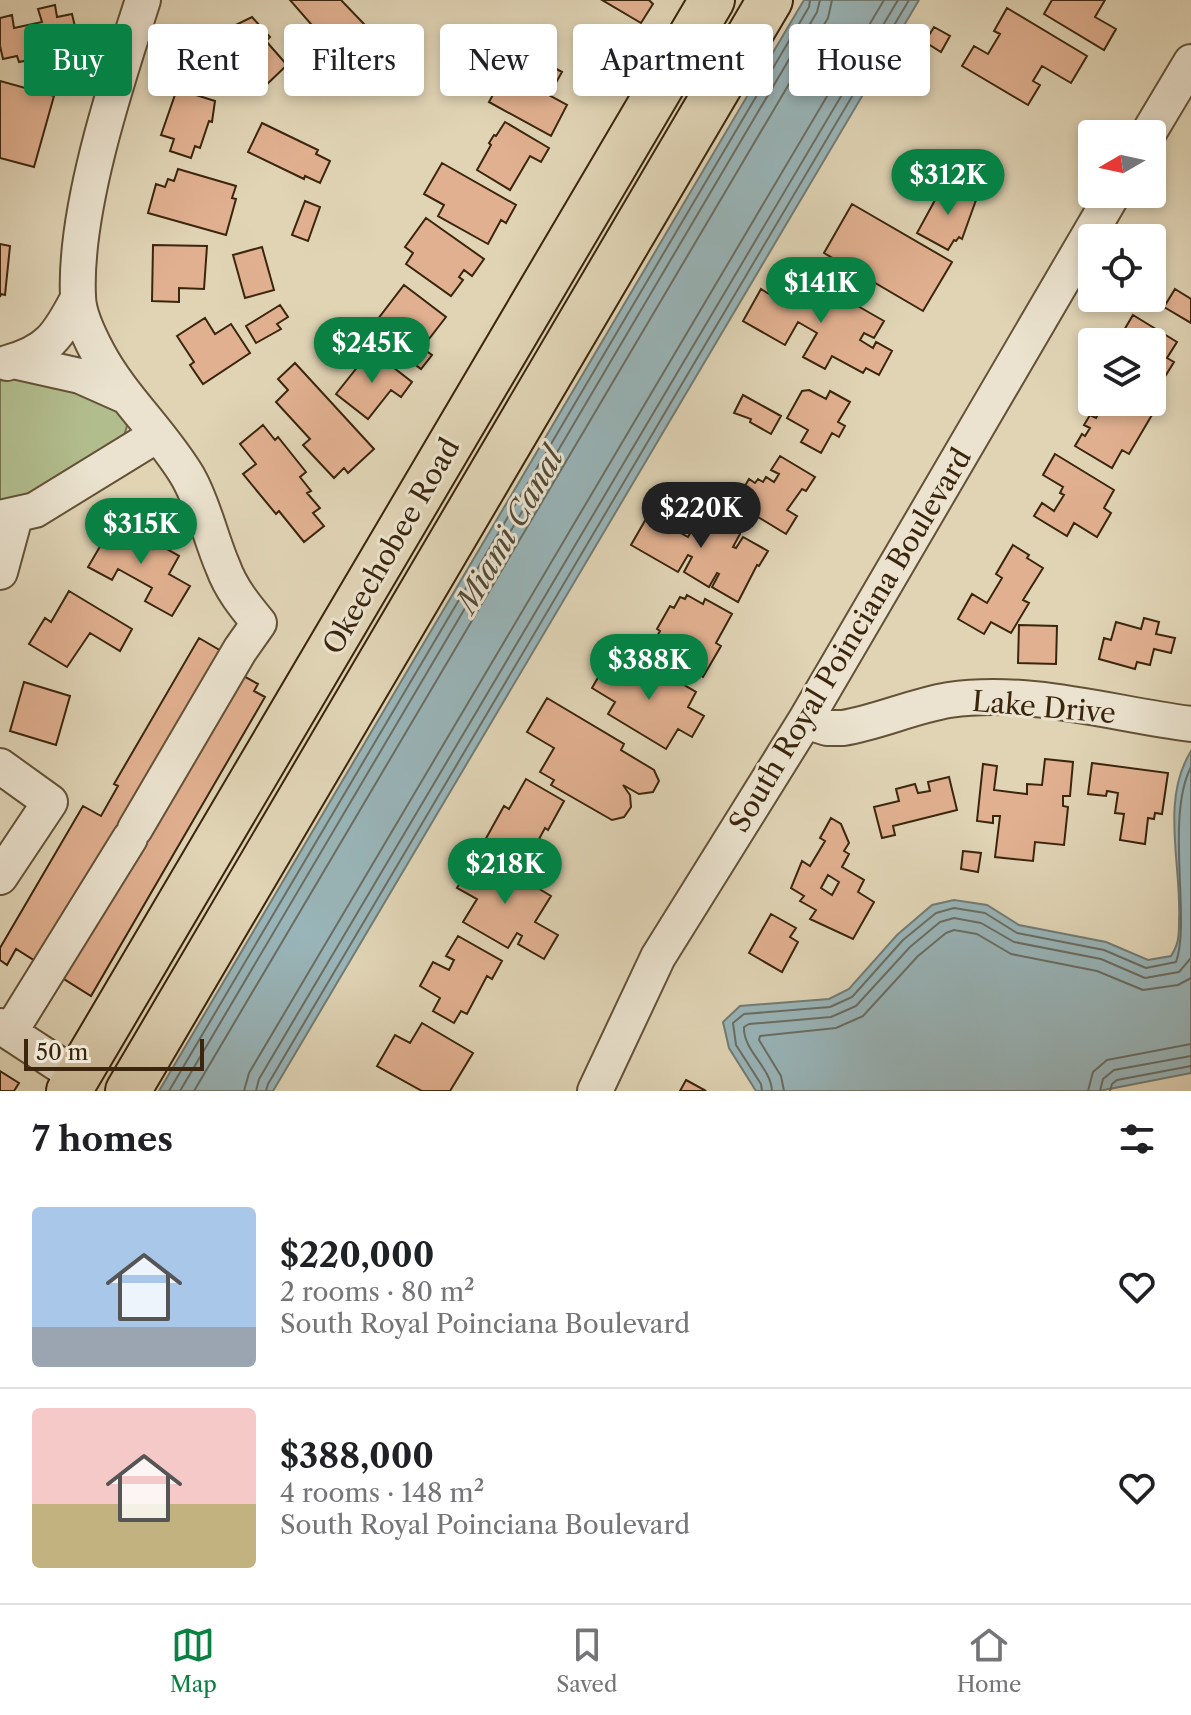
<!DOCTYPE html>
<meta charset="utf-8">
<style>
:root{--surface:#fff;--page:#f6f6f6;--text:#202124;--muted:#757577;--line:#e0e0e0;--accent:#0b8043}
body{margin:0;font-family:"Libre Caslon Text",serif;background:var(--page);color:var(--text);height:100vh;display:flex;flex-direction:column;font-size:30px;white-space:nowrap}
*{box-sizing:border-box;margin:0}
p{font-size:26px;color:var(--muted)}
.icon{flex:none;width:44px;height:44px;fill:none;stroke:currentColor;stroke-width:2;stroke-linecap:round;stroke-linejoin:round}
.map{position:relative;height:1091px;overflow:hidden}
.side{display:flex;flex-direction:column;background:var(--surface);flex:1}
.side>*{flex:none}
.banner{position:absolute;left:24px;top:24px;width:1144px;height:72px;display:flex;gap:16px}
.needle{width:52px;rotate:261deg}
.fabs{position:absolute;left:1078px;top:120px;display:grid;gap:16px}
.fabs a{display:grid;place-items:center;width:88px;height:88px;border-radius:8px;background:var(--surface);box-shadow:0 4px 12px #0003;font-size:40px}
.scale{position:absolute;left:24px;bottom:20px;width:180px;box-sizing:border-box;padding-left:8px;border:4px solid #3b260d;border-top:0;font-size:22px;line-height:28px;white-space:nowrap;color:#3b260d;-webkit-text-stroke:6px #ebe3cf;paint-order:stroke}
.price{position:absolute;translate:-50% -68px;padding:0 18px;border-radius:28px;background:var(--accent);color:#fff;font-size:26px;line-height:52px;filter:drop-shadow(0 2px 4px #0008)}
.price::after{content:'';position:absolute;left:50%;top:48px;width:24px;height:18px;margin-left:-12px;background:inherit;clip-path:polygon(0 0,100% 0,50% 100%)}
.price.current{background:#222;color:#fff}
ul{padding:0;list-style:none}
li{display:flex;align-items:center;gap:24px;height:200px;padding:0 32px}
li+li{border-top:2px solid var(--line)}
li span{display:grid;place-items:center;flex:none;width:224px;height:160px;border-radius:8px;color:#555}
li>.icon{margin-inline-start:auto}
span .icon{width:96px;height:96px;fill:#fffc;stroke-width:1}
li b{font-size:34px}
h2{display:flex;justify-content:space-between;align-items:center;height:96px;padding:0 32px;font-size:34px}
.tag{padding:0 28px;border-radius:8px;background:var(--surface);box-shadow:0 4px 12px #0003;font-size:28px;line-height:72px}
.tag.current{background:var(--accent);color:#fff}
.tabs{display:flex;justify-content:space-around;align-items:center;height:112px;border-top:2px solid var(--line);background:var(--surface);font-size:22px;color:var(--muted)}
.tabs a{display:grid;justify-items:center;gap:4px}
.tabs .current{color:var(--accent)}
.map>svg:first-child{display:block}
</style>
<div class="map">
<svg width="1191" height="1091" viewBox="0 0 1191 1091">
<rect width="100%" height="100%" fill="#e0d4b5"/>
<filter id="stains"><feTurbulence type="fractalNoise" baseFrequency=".0025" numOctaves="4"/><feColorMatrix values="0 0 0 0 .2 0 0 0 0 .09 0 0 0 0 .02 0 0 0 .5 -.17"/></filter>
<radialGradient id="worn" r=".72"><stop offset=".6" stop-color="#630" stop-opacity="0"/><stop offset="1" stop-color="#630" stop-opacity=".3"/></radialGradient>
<!-- green -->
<path fill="#b2bd8d" stroke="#76724d" stroke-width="2" d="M32,373l90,37 5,16 -4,13 -99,62 -24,3v-126z"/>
<!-- water -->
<path fill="#99b5b9" stroke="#737c74" stroke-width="2" d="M804,0h115l-646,1091h-114z
M1191,751v322l-92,18h-343l-27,-43 -6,-26 17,-16 89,-7 20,-10 48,-54 35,-30 22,-5 33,5 32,20 87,17 42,18 23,-4c8,-12 8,-21 8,-35 3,-56 -19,-120 12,-170z"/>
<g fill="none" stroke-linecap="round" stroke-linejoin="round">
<!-- shore -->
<path stroke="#6a6e63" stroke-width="2" d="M169,1091l640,-1084 1,-7
M180,1091l637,-1079 3,-12
M194,1091l634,-1073 4,-18
M244,1091l5,-18 635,-1073
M256,1091l3,-12 639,-1079
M266,1091l2,-7 641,-1084
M762,1091l-1,-7 -25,-39 -3,-22 11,-9 86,-7 22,-10 51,-57 33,-27 18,-5 31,5 32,20 87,17 42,18 30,-6c15,-41 -11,-145 15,-195
M772,1091c-1,-24 -29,-40 -28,-64l5,-3 82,-7 25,-11 54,-59 30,-25 14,-4 27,5 33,19 87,17 44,19 34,-6 12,-14
M784,1091l-3,-15 -22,-36 1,-4 76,-8 27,-12 55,-60 28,-23 8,-3 23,4 34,20 86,17 46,19 35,-5 13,-7
M1088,1091l5,-19 14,-12 84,-16
M1100,1091l3,-12 11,-9 77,-14
M1110,1091l2,-7 5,-4 74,-14"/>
</g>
<!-- building -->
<path fill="#e1b090" stroke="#3b260d" stroke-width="2" fill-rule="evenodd" d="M290,0h51l23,24 -14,14 3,3 -15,14z
M602,0h47l4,4 -12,19z
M1052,0h53l-10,17 21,12 -12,21 -60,-36z
M55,5l2,12 15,-3 8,34 -15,3 3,12 -17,4 -3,-11 -29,6 -2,-6 -14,3 -3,-13v-28l12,-3 2,13 28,-6 -4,-13z
M1007,8l80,48 -16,27 -29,-17 -9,15 7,4 -12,20 -66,-39 12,-20 14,8 12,-20 -6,-3z
M252,17l18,20 -4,4 21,24 -24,23 -4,-4 -10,10 -8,-9 -9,9 -34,-37 7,-12 12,-11z
M934,27l16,9 -9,16 -16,-10z
M531,55l31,17 -13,23 18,10 -16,31 -62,-34 14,-26 13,7z
M0,81l54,15 -20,71 -34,-9z
M177,89l38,12 -3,21 -3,-1 -9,27 -5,-2 -4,12 -21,-7 4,-12 -13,-4z
M505,122l44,26 -8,14 -11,-6 -20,34 -33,-20 14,-25 -2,-2 5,-8 2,1z
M262,123l56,27 -2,4 14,7 -10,22 -15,-7 -1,3 -56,-27z
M442,163l74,42 -10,18 -5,-3 -13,24 -50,-28 6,-11 -20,-11z
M178,169l58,17 -4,12 4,1 -10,36 -78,-22 8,-29 9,3 3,-8 6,2z
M947,184l29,16 -14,39 -3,-2 -3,4 -2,-1 -6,10 -31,-17 23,-42 2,2z
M305,201l15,6 -12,34 -16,-6z
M852,204l100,58 -29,49 -99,-58z
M426,218l58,41 -12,17 -8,-6 -5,7 4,3 -12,16 -45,-32 7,-11 -8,-6z
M0,244l10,2 -5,49 -4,-1 -1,3z
M153,245l54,1 -3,43 -25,-1v14l-27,-1z
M262,247l12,43 -29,8 -12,-43z
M807,277l77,44 -10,17 -10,-5 -4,7 13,8 3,-6 16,9 -13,24 -13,-7 -3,5 -31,-17 -7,13 -22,-12 14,-24 -19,-11 -13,23 -42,-24 18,-32 8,5 7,-11 20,12z
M404,285l42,32 -24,31 10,7 -11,14 -41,-31 2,-2 -11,-8z
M1175,289l16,10v24l-27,-16z
M280,305l8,12 -11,7 4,5 -25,14 -10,-17z
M1133,315l44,27 -10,16 7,4 -18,29 -4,-3v-46h-35z
M205,318l10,16 16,-10 19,29 -47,31 -13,-19 4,-3 -17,-26z
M371,350l41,32 -11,15 -10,-7 -23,29 -32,-25z
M295,363l79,86 -26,24 -4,-5 -10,10 -31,-33 7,-6 -34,-37 12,-12 -10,-11z
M809,390l17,9 4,-8 20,11 -12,20 7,4 -6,11 -7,-4 -11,20 -20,-11 7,-12 -21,-12 15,-27z
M743,395l38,21 -10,18 -21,-12 1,-3 -17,-6z
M1105,402h41l10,6 -27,46 -7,-4 -10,18 -37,-22 7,-12 3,2 5,-8 -6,-3 6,-10 6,3z
M263,425l12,15 3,-3 28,35 -6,5 11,14 -4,2 13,15 -7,5 11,13 -20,16 -25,-31 -3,3 -33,-40 13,-10 -16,-20z
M1055,454l59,36 -10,18 7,5 -14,24 -23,-14 -7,13 -33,-20 8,-13 12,8 10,-16 -4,-2 3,-6 -20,-12z
M780,456l35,21 -9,14 -4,-2 -15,21 10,6 -11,18 -51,-31 14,-24 6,4 3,-4 5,3 3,-5 8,5 5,-8 -8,-4z
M662,491l13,7 -14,24 27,15 14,-25 38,22 -7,13 3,1 7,-11 25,14 -9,15 -2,-1 -19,37 -26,-15 7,-13 -2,-1 -8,14 -25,-15 8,-15 -4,-2 -10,17 -47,-27z
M116,519l23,13 -3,7 17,10 3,-6 23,13 -10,18 21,12 -18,30 -27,-15 7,-13 -34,-19 -6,11 -24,-13z
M1013,545l16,10 -2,3 16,10 -20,32 6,3 -18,30 -20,-11 -7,12 -26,-15 14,-25 15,9 15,-25 -6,-4z
M69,591l63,38 -12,22 -30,-18 -23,34 -38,-23 16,-26 6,4z
M687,595l16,9 2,-5 27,15 -16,29 5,3 -18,31 -48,-28 1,-3 -3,-2 7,-13 -3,-2 13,-23 4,2 6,-11 5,2z
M1144,618l15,4 -3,12 19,4 -4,15 -17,-4 -4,16 -13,-3 -2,7 -36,-10 5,-21 7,2 5,-18 25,7z
M1019,625l38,1 -1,38 -38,-1z
M199,638l29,17 10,18 20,11 -4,7 11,6 -174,299 -75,-47 -9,16 -7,-5v-12l83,-142 18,10 17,-30 -4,-2z
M608,660l26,12 7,-12 55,32 -8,15 16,9 -12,21 -14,-8 -12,20 -58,-35 7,-12 -23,-14z
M24,682l46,14 -14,49 -46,-14z
M547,698l77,46 -3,6 33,20 5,11 -6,11 -14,2 -16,-9 7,10 1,12 -7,10 -12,3 -61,-35 3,-5 -14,-8 14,-24 -27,-16z
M1045,759l28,3 -3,34h-7v10l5,1 -4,38 -29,-3 -2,19 -38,-4 5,-41h-7v7l-16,-2 6,-57 14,2 -3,24 33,4v-10l15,1z
M1092,763l76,10 -6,41 -7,-1 -1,6 -6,-1 -3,26 -25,-4 4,-26 -9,-1 3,-20 -11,-2 -1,5 -18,-2z
M949,777l8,33 -64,16 2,9 -13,3 -8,-31 25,-6 -3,-12 19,-5 3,9 12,-2 -2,-9z
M526,779l38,22 -16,29 -3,-2 -6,11 6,3 -16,27 -45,-27 20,-36 5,3z
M831,818l10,6 8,19 -5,8 5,3 -7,13 22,13 -6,12 16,10 -21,37 -43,-20 6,-9 -16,-9 4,-5 -13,-8 11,-27 8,5 15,-25 -5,-3zM828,875l11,7 -7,13 -11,-7z
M472,849l79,47 -16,26 23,13 -14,24 -26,-15 4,-8 -5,-3 -9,15 -45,-26 14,-23 -20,-11 13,-21 -7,-4z
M963,851l18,2 -3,19 -17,-3z
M771,914l25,14 -6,9 8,5 -16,30 -33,-19z
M458,936l44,25 -10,18 -5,-3 -20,38 -6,-3 -7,12 -21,-12 7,-13 -20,-12 13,-24 16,8 5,-10 -8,-4z
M422,1023l51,30 -23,38h-28l-45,-25 18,-31 15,8z
M0,1071l19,12 -5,8h-14z
M686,1080l20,11h-26z"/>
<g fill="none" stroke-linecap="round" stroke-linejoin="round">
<defs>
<path id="minor" d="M1148,134l43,-72
M13,361l67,15 45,20
M7,363c41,-11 51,-27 70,-63
M0,518l35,-8 122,-75
M0,572l15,-55
M805,721l22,7h16c36,-6 70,-22 106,-28 81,-12 163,14 242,24
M0,766l50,36 -50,75
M135,829l105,-179 19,-27c-14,-17 -28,-34 -36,-56 -13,-30 -19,-62 -35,-90 -26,-44 -66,-79 -90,-124 -8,-15 -20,-39 -20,-57 -4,-86 38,-213 65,-296
M0,1026l78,51
M10,1032l120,-194
M595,1091l63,-134 147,-236 308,-527"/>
<path id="highway" d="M69,1091l643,-1091
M128,1091l642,-1091"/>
</defs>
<!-- minor casing -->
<use href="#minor" stroke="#645237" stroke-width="38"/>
<!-- highway casing -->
<use href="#highway" stroke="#3b260d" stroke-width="48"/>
<!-- minor -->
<use href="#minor" stroke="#ebe3cf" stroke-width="34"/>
<!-- highway -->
<use href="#highway" stroke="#e0d4b5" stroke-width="44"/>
</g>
<g text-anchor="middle" stroke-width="6" stroke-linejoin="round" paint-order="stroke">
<!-- street labels -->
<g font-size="28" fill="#3b260d" stroke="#ebe3cf">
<text transform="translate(391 546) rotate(-60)" y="10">Okeechobee Road</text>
<text transform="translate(850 640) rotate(-59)" y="10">South Royal Poinciana Boulevard</text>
<text transform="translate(1044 707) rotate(5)" y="10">Lake Drive</text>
</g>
<!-- water labels -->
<g font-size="30" font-style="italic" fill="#524a38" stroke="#ebe3cf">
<text transform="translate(510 530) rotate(-60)" y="10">Miami Canal</text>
</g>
</g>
<rect width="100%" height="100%" filter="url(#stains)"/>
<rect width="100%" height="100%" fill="url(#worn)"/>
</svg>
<div class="fabs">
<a><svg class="needle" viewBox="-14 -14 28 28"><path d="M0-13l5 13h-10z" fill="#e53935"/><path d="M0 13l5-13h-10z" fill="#757577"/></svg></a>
<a><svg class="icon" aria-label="locate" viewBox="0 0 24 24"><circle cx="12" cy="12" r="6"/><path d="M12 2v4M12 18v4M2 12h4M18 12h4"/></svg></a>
<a><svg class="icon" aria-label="layers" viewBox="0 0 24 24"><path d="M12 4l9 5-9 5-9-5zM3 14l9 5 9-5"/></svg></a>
</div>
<div class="scale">50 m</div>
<b class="price" style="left:948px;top:217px">$312K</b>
<b class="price" style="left:821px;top:325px">$141K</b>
<b class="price" style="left:372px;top:385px">$245K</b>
<b class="price current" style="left:701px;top:550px">$220K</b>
<b class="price" style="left:141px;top:566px">$315K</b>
<b class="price" style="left:649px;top:702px">$388K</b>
<b class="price" style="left:505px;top:906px">$218K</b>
<div class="banner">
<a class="tag current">Buy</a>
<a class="tag">Rent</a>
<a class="tag">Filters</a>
<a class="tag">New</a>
<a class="tag">Apartment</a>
<a class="tag">House</a>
</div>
</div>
<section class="side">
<h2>7 homes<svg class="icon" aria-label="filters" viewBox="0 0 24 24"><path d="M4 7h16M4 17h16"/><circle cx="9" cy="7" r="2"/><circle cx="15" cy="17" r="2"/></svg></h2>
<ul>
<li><span style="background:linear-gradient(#a9c7e8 75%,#9aa5b1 0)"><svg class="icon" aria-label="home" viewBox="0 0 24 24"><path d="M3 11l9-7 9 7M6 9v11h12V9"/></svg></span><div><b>$220,000</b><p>2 rooms · 80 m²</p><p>South Royal Poinciana Boulevard</p></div><svg class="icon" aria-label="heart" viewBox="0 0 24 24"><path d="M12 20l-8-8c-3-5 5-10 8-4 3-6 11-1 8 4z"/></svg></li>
<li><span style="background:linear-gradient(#f6c9c9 60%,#c2b280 0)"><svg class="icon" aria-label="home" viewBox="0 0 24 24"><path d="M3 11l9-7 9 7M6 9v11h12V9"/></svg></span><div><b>$388,000</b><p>4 rooms · 148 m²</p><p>South Royal Poinciana Boulevard</p></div><svg class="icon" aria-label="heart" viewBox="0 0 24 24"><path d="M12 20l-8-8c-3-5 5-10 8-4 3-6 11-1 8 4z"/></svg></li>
</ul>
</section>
<nav class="tabs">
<a class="current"><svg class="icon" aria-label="map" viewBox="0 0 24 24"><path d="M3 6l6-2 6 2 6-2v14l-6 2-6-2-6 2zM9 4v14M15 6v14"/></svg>Map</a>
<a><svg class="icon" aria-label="saved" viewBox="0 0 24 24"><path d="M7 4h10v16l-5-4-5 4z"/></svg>Saved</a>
<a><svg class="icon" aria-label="home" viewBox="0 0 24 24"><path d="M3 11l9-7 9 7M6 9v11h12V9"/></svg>Home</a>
</nav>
